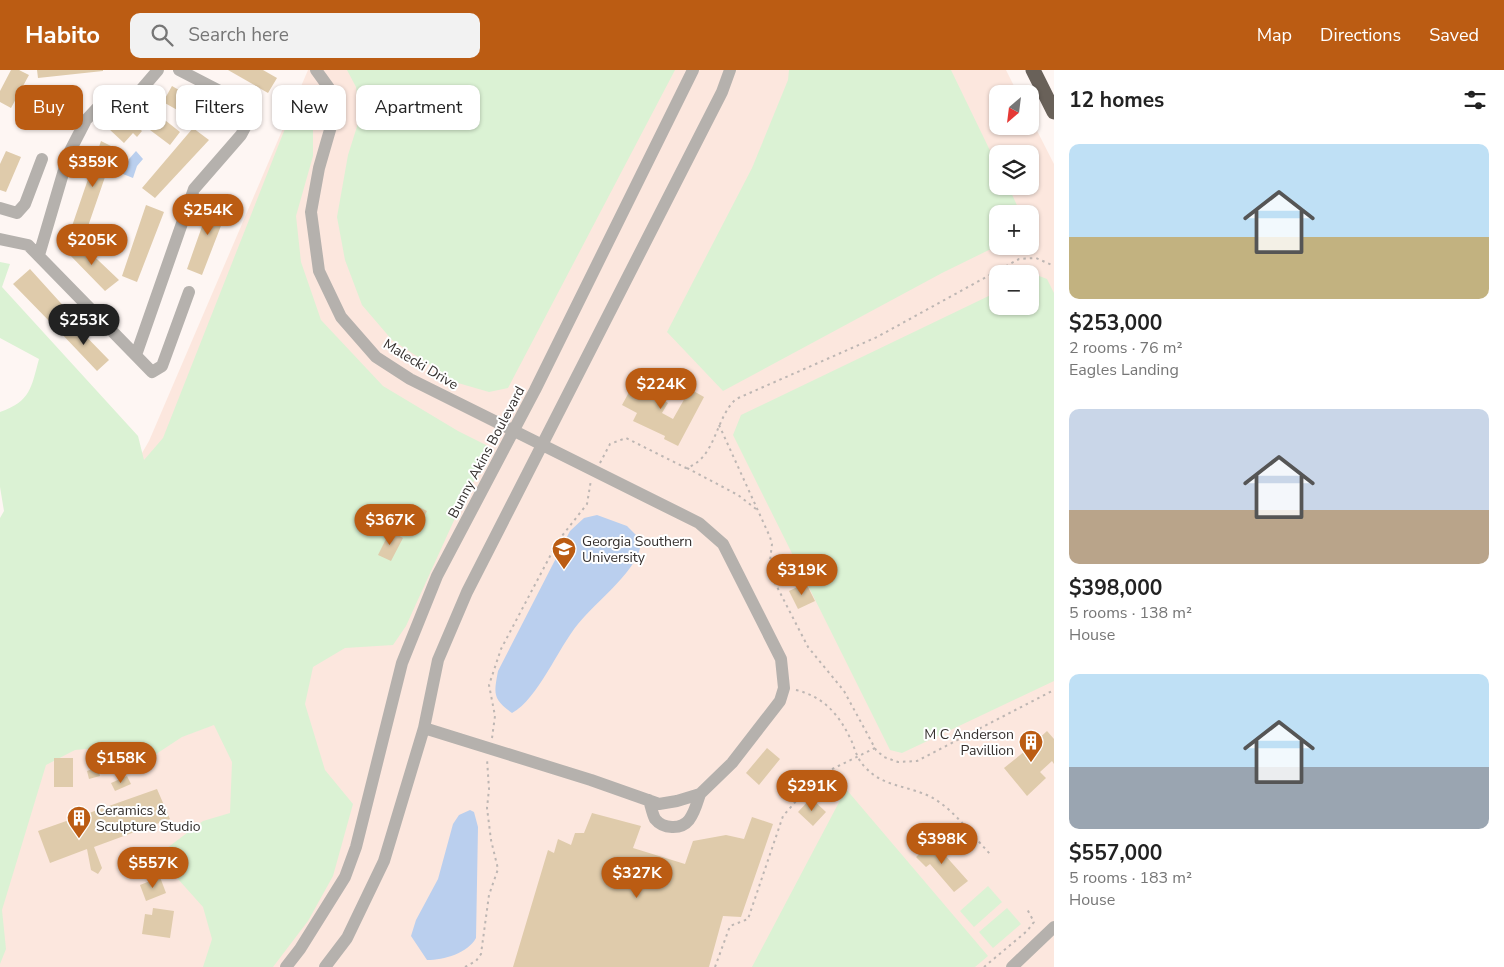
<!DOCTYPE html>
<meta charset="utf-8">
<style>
:root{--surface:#fff;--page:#f2f2f2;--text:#222;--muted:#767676;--accent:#bb5c13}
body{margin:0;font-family:"Nunito Sans",sans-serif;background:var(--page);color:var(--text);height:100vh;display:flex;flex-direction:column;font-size:19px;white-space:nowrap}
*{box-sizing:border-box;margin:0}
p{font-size:16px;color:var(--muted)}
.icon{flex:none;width:28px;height:28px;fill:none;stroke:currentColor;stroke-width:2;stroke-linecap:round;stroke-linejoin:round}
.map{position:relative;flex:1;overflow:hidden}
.panel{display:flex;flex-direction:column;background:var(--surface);width:450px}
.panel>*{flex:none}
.hud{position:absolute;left:15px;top:15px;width:475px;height:45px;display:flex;gap:10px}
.needle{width:32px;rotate:208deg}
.fabs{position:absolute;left:989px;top:15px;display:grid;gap:10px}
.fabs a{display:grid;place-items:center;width:50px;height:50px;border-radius:10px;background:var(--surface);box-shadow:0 1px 4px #0004;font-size:25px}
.price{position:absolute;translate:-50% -42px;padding:0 11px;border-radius:18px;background:var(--accent);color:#fff;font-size:16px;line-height:32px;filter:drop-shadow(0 1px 2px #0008)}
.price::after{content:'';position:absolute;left:50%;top:30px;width:15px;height:11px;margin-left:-8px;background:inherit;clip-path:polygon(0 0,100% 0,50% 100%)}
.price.active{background:#222;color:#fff}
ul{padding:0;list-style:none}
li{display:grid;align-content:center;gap:10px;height:265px;padding:0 15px}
li span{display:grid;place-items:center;height:155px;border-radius:10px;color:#555}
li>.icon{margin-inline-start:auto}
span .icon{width:90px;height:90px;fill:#fffc;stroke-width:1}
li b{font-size:21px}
h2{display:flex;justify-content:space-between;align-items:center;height:60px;padding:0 15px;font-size:21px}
.pill{padding:0 18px;border-radius:10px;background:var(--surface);box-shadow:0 1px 4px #0004;font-size:18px;line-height:45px}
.pill.active{background:var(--accent);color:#fff}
header{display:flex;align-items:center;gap:30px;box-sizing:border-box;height:70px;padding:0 25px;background:var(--accent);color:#fff}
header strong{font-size:24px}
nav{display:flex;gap:28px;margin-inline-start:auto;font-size:18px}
.search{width:350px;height:45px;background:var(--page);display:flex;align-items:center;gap:12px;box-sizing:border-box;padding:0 18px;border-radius:10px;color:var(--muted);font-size:19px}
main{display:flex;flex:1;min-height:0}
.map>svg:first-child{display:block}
</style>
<header>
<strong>Habito</strong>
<div class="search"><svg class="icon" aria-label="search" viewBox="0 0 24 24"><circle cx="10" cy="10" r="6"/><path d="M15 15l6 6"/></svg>Search here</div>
<nav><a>Map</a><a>Directions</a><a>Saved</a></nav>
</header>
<main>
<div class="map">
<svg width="1054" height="897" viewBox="0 0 1054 897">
<rect width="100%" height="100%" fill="#fef6f3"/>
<!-- built -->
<path fill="#fce7de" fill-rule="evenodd" d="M308,0h698l12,24h-20v32h32v-9l24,47v803h-1054v-269l149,-257zM998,84h32v32h-32zM998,144h32v32h-32zM998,204h32v32h-32z"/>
<!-- green -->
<path fill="#dbf2d4" d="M347,0h328l-167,318 -19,4 -31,-9 -66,-43 -30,-35 -17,-45 -8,-43 11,-62 12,-38 -4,-30z
M789,0h162l46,95 1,21h10l13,28h-23l-1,32 -55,27 -219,118 -56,-59 85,-164 36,-88z
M301,18l12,18v50l-17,60 5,46 20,58 62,66 75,45 34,17 -31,57 -55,121 -13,19 -48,3 -32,19 -8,37 20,66 28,34 -20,72 -25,45 -35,46h-70l9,-28 -9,-32 -34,-38 -2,-21 36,-27 27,-8 2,-51 -18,-37 -32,12 -38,25 -27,-16 -42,4 -29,15 -44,145 4,39 -6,15v-446l4,-7 -4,-24v-75c31,-11 31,-24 39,-53l-39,-21v-76l10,2 -8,23 136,149 6,24 19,-22z
M1034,204l13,5 7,14v388l-152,72 -12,-3 -157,-315 8,-20 256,-123 1,14h32v-30z
M846,719l142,167 -13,11h-223z
M988,816l14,16 -28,25 -14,-16z
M1007,838l14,16 -28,24 -14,-16z"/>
<!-- water -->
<path fill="#bacfee" d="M136,81l7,8 -6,7 -4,12 -10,-4 6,-15z
M597,445l30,11 14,14c1,28 -46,62 -63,84 -20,24 -40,75 -66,89 -20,-14 -18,-20 -14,-42l72,-140 14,-13z
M470,740l4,2 4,15 -2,111c-8,15 -32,22 -49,22l-16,-24 5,-16 22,-41 15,-55 6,-9z"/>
<!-- building -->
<path fill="#dfcbab" d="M11,0h8l10,5 -18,33 -11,-6v-11z
M37,0h66v1l-65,7z
M228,0h35l14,8 -9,15z
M172,16l33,19 -8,16 -34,-19z
M156,43l24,19 -10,13 -24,-18z
M116,51l8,8 7,-8 11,10 -5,6 -4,-4 -9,10 -15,-14z
M193,58l16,12 -54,58 -13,-10z
M101,71l14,7 -30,87 -14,-6z
M6,81l15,6 -15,35 -6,-2v-26z
M212,128l17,7 -27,70 -15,-6z
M146,135l18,7 -27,70 -15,-6z
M78,171l41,39 -14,11 -39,-40z
M30,199l38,42 -15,14 -40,-41z
M71,251l38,39 -12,11 -38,-40z
M640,302l14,7 -6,12 20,12 -6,10 11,6 17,-30 14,8 -26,49 -14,-7 1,-3 -32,-15 4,-8 -15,-8z
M413,434l14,7 -9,17 -14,-8z
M390,461l13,7 -12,23 -13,-6z
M806,513l9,18 -17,8 -9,-18z
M1047,661l7,8v25l-2,-3 -12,11 6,6 -19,18 -23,-28 21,-17 -3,-2 8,-9 4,3z
M767,678l13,11 -21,26 -13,-12z
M54,688h19v29h-19z
M98,697l2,9 -11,3 -2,-8z
M127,706l4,8 -16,7 -4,-8z
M157,719l13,30 -76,28 8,21 -4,6 -7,-4 -4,-21 -37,14 -12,-32z
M811,728l15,14 -13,14 -15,-14z
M592,743l49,13 -8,22 52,16 8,-23 33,-6 18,4 8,-22 21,7 -32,93 -18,-1 -14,51h-196l35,-117 6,3 4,-14 13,6 4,-12h9z
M938,769l9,10 -4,4 25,28 -14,11 -24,-28 -4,3 -10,-10 10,-9 -2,-2 5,-3 3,2z
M160,807l6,16 -20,8 -6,-16z
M153,838l21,3 -4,27 -28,-4 3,-20 7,1z"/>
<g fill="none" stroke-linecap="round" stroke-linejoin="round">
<!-- path -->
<path stroke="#bdb6b3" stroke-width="2" stroke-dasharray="2.5 4" stroke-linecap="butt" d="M719,355l51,112 2,7 -2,17 4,20 34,66 36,44 32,59 8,7 14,5 19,-1 137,-71
M600,393l10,-19 16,-6 60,30c30,-9 29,-50 50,-69l141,-62 142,-78 17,-1 18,8
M687,398l51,27 18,14
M796,620c29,7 44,26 56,52 3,8 6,18 12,24 19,22 45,19 69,32 22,13 40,38 57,56
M492,668l3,-22 -6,-31 12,-36 57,-108 29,-37 4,-24
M465,897l11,-6 5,-7 8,-59 9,-26 -7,-29 -4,-32 2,-19 -2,-30
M715,897l15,-41 18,-7 35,-103 35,-40 57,-28
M984,897l43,-36 7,-9 -8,-15"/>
<!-- minor -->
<path stroke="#b5b1ad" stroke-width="12" d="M316,0l13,18 5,28 -15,52 -8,44 8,59 22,46 35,40 34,22 289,144 24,21 58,115 3,29 -4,13 -48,62 -32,31 -23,7 -18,3 -68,-24 -167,-52
M0,138l17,5 8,-9 17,-45
M0,169l28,6 124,127 10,-6 27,-74
M39,185l30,-102 17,-33 13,-14 35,-8 24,-28
M136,285l58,-166 47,-54 8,-15 2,-9 -8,-8 -64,-33
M649,730c2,6 3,13 6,19 8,10 26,11 34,1 6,-8 8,-17 11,-26
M286,897l14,-18 45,-72 11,-30 46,-184 35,-87 98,-186 158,-320
M325,897l22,-29 37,-77 40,-133 14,-68 29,-68 255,-500 8,-22
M1012,897l42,-40"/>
<!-- highway -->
<path stroke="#696159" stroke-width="15" d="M1033,0l21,42"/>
</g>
<!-- icons -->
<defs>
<symbol id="university-pin" viewBox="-11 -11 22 30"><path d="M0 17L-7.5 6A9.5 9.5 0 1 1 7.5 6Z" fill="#bb5c13" stroke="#fff"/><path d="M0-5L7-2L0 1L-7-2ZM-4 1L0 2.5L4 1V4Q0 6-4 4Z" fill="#fff"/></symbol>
<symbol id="building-pin" viewBox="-11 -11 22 30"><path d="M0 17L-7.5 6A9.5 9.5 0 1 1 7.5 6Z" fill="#bb5c13" stroke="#fff"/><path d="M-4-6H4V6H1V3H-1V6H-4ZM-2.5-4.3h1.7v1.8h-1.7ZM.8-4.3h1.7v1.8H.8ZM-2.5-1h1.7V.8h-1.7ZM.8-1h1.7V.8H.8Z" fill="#fff"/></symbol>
</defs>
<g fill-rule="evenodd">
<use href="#university-pin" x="550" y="465" width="28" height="38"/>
<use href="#building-pin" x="1017" y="658" width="28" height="38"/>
<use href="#building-pin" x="65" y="734" width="28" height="38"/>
</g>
<g text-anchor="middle" stroke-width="4" stroke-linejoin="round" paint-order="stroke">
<!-- street labels -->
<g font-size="14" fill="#35302e" stroke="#fff">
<text transform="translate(421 294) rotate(31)" y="5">Malecki Drive</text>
<text transform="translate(486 382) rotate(-62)" y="5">Bunny Akins Boulevard</text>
</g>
<!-- poi labels -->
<g font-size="14" fill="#35302e" stroke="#fff" text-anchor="start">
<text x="582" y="476">Georgia Southern<tspan x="582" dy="16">University</tspan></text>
<text x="1014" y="669" text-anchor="end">M C Anderson<tspan x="1014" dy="16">Pavillion</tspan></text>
<text x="96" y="745">Ceramics &amp;<tspan x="96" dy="16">Sculpture Studio</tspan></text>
</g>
</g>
</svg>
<div class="fabs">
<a><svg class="needle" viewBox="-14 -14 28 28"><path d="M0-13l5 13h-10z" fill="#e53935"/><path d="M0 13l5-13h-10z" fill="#767676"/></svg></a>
<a><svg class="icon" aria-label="layers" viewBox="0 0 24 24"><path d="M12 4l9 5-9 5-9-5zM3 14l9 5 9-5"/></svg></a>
<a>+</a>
<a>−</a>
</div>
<b class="price" style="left:93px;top:118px">$359K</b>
<b class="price" style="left:208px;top:166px">$254K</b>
<b class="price" style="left:92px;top:196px">$205K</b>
<b class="price active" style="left:84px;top:276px">$253K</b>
<b class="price" style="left:661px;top:340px">$224K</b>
<b class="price" style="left:390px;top:476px">$367K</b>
<b class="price" style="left:802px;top:526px">$319K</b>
<b class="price" style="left:121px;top:714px">$158K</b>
<b class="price" style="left:812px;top:742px">$291K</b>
<b class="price" style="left:942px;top:795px">$398K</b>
<b class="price" style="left:153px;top:819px">$557K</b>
<b class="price" style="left:637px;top:829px">$327K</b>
<div class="hud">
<a class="pill active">Buy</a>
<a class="pill">Rent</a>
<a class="pill">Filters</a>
<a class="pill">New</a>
<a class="pill">Apartment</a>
</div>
</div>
<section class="panel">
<h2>12 homes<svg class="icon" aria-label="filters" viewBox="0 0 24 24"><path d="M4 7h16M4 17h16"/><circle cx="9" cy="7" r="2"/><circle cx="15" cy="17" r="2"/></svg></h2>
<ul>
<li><span style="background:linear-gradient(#bfe0f5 60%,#c2b280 0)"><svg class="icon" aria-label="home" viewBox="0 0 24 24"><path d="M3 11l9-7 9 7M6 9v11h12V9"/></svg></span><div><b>$253,000</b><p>2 rooms · 76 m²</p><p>Eagles Landing</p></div></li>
<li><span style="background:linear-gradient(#c9d6e8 65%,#b9a48a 0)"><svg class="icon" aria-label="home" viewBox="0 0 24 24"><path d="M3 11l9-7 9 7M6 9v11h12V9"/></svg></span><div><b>$398,000</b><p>5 rooms · 138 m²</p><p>House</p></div></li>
<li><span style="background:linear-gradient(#bfe0f5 60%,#9aa5b1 0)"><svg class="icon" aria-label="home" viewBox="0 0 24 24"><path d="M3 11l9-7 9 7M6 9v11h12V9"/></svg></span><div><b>$557,000</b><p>5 rooms · 183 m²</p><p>House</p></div></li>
</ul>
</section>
</main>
